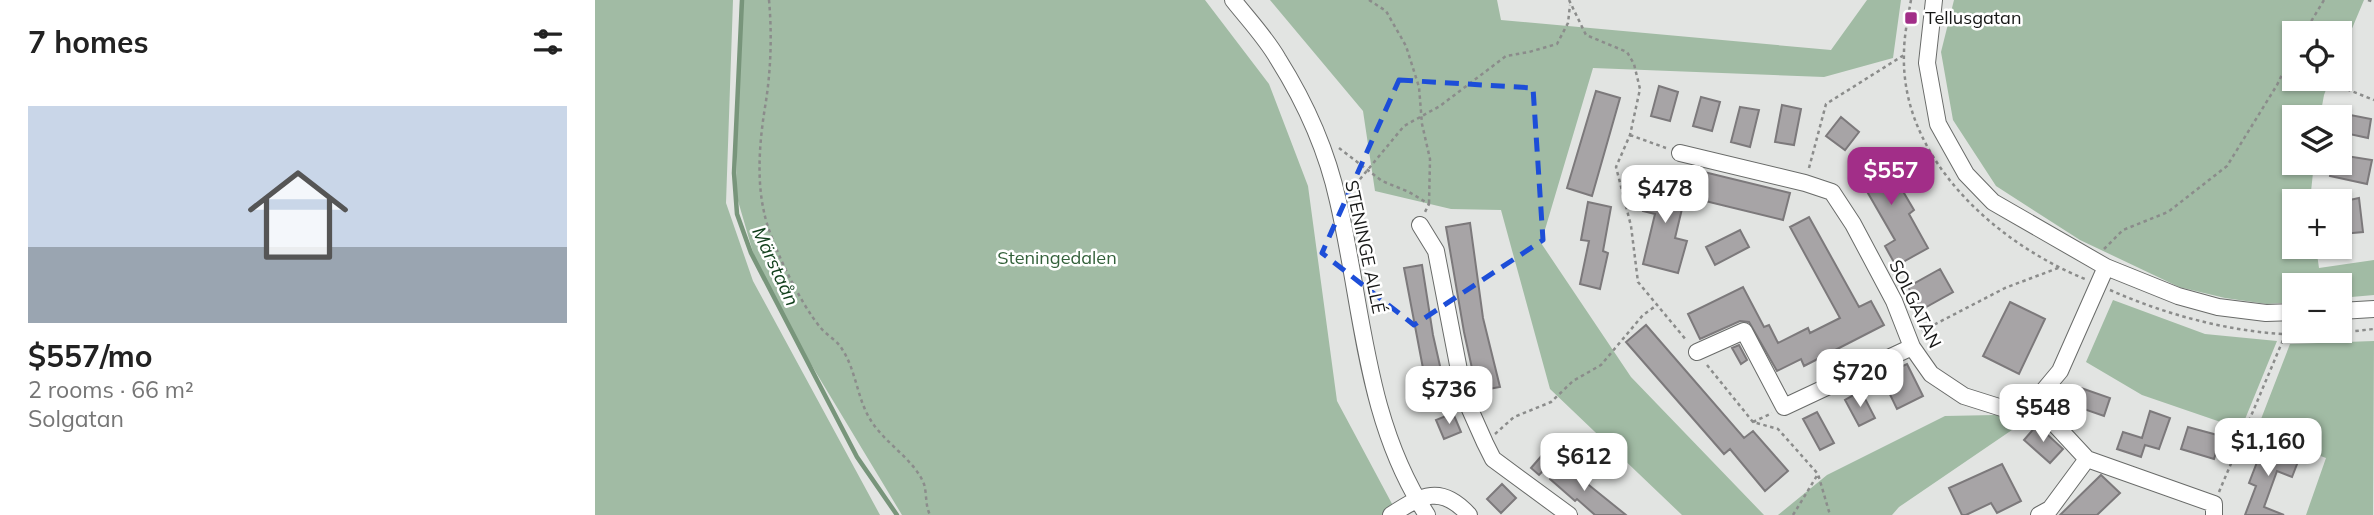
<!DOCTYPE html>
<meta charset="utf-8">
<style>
:root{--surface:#fff;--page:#f2f2f2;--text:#222;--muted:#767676;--line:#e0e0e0;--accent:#a22e88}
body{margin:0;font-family:Mulish,sans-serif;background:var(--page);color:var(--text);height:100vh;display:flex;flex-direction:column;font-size:26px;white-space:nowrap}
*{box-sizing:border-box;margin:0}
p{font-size:23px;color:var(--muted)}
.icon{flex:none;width:38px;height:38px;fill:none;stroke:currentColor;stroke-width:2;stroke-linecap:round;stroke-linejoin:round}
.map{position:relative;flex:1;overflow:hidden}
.drawer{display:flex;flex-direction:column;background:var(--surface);width:595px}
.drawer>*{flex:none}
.fabs{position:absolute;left:1687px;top:21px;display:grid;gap:14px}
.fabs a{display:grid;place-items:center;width:70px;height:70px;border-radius:0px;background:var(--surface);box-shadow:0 2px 5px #0004;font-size:35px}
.price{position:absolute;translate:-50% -60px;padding:0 16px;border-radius:14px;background:#fff;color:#222;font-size:23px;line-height:46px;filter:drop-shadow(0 2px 4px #0008)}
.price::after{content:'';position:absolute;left:50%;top:42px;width:21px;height:16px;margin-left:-10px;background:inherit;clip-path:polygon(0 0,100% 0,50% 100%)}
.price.on{background:var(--accent);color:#fff}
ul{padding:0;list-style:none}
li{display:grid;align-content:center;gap:14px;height:371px;padding:0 28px}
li+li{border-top:2px solid var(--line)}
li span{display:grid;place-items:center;height:217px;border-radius:0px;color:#555}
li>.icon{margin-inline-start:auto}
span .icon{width:126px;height:126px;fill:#fffc;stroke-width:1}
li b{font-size:30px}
h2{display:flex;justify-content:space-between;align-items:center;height:84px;padding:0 28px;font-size:30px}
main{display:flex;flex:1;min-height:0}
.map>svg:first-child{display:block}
</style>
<main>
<section class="drawer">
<h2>7 homes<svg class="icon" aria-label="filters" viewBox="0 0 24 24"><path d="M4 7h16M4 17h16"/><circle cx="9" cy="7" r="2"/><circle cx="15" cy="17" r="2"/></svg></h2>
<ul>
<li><span style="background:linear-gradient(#c9d6e8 65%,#9aa5b1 0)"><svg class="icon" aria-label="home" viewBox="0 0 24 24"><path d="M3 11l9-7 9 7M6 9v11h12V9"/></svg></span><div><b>$557/mo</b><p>2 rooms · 66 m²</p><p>Solgatan</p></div></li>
</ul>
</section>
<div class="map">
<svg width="1779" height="515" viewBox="0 0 1779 515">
<rect width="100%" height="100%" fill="#e2e4e2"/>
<!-- green -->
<path fill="#a1bba4" d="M0,0h138l-7,203 27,78 127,234h-285z
M145,0h465l64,84 39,102 29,215 61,114h-496l-105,-174 -40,-75 -21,-72z
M675,0h227l4,20 330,30 36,-50h34l-8,58 -69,19 -231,-9 -52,175 90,134 133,138h-82l-132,-126 -49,-179 -50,-1 -76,-18 -12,-80z
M1359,0h410l-24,57v-24h-46v46h36l-6,16 -4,22h-26v46h20l-4,38h-16v46h22l3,21 55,-8v35l-34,3v-13h-46v17l-27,2 -42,-6 -46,-11 -99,-47 -84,-54 -43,-66 -12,-68z
M1518,300l92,34 72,7 -36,88 -99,-34 -56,-33z
M1779,341l-1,174h-67l20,-57 -70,-26 34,-88z
M1424,412l12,5 -132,90 -7,8h-114l49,-40 118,-59 50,-1z"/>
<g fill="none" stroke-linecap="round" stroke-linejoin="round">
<!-- stream -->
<path stroke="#78957b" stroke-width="4.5" d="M147,0l-8,173 3,41 14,39 106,204 40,58"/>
</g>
<!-- building -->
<path fill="#a7a4a6" stroke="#7c797b" stroke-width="2" d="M1064,86l19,6 -8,29 -19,-5z
M1001,91l24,7 -28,98 -25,-8z
M1106,97l19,5 -8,29 -19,-5z
M1187,105l19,4 -7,36 -19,-3z
M1145,107l19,3 -9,37 -19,-5z
M1745,113l31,6 -3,19 -28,-6z
M1246,117l18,15 -14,18 -19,-14z
M1290,150l9,19 -3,2 23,39 -5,4 19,34 -32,18 -11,-20 10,-6 -41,-71v-4z
M1745,155l32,5 -5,24 -37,-8 3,-13h7z
M1109,172l86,21 -7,27 -86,-21z
M1055,176l37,12 -12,50 12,3 -9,32 -35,-9 12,-50 -12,-3z
M1764,198l4,34 -21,2 -2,-32z
M993,202l23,5 -8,44 5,2 -8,36 -20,-5 9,-43 -8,-1z
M1214,217l50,90 12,-6 13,24 -80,41 -3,-7 -24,12 -28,-49 -9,-1 -40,18 -12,-25 55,-27 21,40 5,-2 9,18 30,-15 2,5 30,-15 -50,-91z
M875,223l13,95 17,69 -23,4 -13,-59 -18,-105z
M1145,230l9,17 -34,18 -9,-18z
M827,265l11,70 14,62 -18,3 -25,-132z
M1345,269l13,23 -32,18 -13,-23z
M1415,302l35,17 -26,55 -36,-18z
M1051,325l98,113 9,-7 35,40 -23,20 -35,-42 -6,5 -98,-112z
M1144,345l8,15 -6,4 -9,-16z
M1312,364l16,32 -26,13 -16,-33z
M1486,388l29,10 -6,18 -29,-10z
M1266,391l14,27 -16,8 -14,-26z
M1555,411l20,7 -11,31 -14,-4 -4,12 -24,-8 6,-17 19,6z
M1222,412l17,31 -14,7 -17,-31z
M858,413l8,19 -17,7 -8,-19z
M1442,425l26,24 -13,14 -26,-23z
M1593,427l33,9 -7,23 -33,-10z
M1669,444l35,15 -7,18 -15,-6 -13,36 20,8h-39l11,-29 -7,-3z
M949,453l9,8 -14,14 -8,-7z
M1407,464l19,37 -24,12 -6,-10 -25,12h-4l-13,-27z
M964,465l12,11 3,-3 52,42h-31l-18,-16 -2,2 -25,-22z
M1506,475l19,18 -23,22h-37z
M907,484l14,14 -15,15 -14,-14z"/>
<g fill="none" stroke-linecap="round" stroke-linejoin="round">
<defs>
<path id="minor" d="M638,0c15,19 33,38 45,59 27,43 49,92 60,142 25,107 27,220 89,314
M1339,0l-7,63 11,61 28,50 27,28 113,65 72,29 40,11 48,6 28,-1
M1085,153l125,30 27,9 21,32 41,77 18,46 19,27 33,22 38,12 32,-6 26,-31 46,-104
M825,225l16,26 28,145 21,47 8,16 76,56
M1745,311l34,-2
M1102,352l47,-21 40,76 128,-60
M1439,402l53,57 127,45v11
M796,515c31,-20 50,-31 78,0
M1444,515l11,-6 37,-50"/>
</defs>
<!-- minor casing -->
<use href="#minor" stroke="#696b69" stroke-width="18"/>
<!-- path -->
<path stroke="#8b8c8b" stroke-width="2.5" stroke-dasharray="3.5 3.5" stroke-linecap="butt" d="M174,0c3,33 2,68 -3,101 -6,36 -10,75 -2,111 6,30 36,91 56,115 6,8 17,13 22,22 14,21 15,49 28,70 14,24 44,40 54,65 3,10 1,21 6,31
M774,0l17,11 20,35 13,41 3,37 8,35 -1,45
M974,0l17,35 41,17 7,12 6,25 -10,46 -14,32 15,59 7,56 49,59
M1316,0c-3,17 -7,36 -7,53 -4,105 92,190 181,226
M1773,0l6,2
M1709,33l20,-33
M1726,79l53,21
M1035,135l36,13
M744,148l43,33 27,11 20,12 -4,8
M1214,168l17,-64 78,-49
M756,190l53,-64 36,-20 66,-50 23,-4 28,-8 11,-21 2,-18
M1509,249l19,-19 45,-18 59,-46 50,-81 17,-35
M1515,290c63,28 136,46 205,45 19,-1 39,-4 59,-6
M1327,331l83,-43 53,-20
M1112,365l46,57 25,7 40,45 12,41
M1158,422l19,-9
M900,434l19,-17 37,-15 22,-21 28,-16 42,-50 14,-10
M1624,492l67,-159
M1198,515l25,-41"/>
<!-- minor -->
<use href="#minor" stroke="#fff" stroke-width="16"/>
</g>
<!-- marked area -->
<path fill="none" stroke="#1d4ed8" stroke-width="5" stroke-dasharray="14 9" stroke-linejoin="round" d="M804,80l134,8 10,152 -129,85 -92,-72z"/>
<!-- markers -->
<rect fill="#a22e88" stroke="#fff" stroke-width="2.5" x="1309" y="11" width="14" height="14" rx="3.5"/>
<g text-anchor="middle" stroke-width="5" stroke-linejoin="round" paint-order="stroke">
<!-- poi labels -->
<g font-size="18" fill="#161716" stroke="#fff" text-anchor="start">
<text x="1330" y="24">Tellusgatan</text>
</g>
<!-- street labels -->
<g font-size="18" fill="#161716" stroke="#fff">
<text transform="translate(770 247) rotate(78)" y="6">STENINGE ALLÉ</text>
<text transform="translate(1320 304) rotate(64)" y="6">SOLGATAN</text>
</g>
<!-- park labels -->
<g font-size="18" fill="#33613a" stroke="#fff">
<text x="462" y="264">Steningedalen</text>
</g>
<!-- water labels -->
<g font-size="19" font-style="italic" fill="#103f1b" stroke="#fff">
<text transform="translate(181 266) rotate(65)" y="7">Märstaån</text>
</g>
</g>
</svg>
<div class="fabs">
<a><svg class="icon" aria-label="locate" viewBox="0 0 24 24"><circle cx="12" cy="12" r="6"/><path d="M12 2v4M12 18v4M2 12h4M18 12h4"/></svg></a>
<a><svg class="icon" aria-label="layers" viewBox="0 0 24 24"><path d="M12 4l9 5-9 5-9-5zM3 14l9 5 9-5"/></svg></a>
<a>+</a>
<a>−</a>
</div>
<b class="price on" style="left:1296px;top:207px">$557</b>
<b class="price" style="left:1070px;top:225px">$478</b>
<b class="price" style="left:1265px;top:409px">$720</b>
<b class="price" style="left:854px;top:426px">$736</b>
<b class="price" style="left:1448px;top:444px">$548</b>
<b class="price" style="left:1673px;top:478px">$1,160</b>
<b class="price" style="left:989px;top:493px">$612</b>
</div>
</main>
